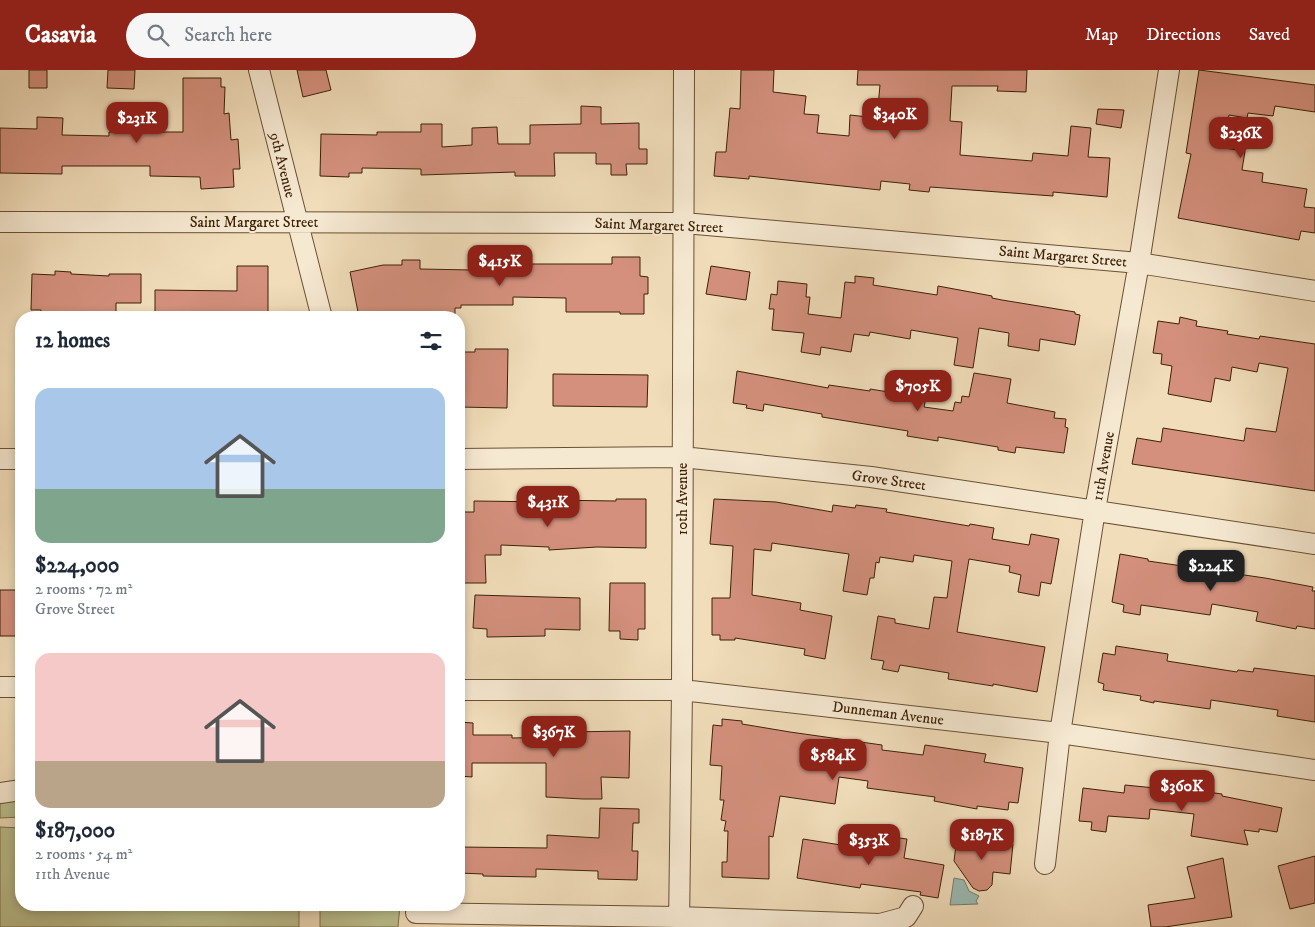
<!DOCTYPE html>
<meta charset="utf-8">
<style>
:root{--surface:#fff;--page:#f6f6f7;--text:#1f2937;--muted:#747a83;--accent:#8f2418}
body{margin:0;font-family:"IM FELL DW Pica",serif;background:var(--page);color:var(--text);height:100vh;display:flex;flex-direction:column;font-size:19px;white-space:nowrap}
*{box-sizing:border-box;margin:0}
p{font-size:16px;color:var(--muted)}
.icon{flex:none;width:28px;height:28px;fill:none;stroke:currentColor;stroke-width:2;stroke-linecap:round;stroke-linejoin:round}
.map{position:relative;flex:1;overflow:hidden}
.details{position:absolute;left:15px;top:241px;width:450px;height:600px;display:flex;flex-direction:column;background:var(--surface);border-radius:20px;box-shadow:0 2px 8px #0003}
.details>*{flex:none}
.price{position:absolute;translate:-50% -42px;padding:0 11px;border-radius:10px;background:var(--accent);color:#fff;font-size:16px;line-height:32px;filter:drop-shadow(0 1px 2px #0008)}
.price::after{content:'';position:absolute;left:50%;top:30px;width:15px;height:11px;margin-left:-8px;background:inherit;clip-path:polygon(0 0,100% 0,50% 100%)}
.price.current{background:#222;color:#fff}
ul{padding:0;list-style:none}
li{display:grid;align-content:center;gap:10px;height:265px;padding:0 20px}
li span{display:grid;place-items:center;height:155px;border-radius:15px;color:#555}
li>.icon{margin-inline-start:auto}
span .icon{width:90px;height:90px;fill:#fffc;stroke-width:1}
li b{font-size:21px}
h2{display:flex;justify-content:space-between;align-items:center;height:60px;padding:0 20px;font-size:21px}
header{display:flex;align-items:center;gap:30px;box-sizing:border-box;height:70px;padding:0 25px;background:var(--accent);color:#fff}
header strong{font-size:24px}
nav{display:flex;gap:28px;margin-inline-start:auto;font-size:18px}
.search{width:350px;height:45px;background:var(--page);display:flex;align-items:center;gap:12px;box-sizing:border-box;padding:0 18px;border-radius:28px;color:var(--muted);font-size:19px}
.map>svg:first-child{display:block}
</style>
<header>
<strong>Casavia</strong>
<div class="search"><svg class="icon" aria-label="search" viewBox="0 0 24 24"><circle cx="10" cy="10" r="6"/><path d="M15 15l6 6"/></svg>Search here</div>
<nav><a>Map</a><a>Directions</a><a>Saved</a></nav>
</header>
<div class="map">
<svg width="1315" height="857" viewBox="0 0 1315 857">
<rect width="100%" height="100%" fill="#f1ddba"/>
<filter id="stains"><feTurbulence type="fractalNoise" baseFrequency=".004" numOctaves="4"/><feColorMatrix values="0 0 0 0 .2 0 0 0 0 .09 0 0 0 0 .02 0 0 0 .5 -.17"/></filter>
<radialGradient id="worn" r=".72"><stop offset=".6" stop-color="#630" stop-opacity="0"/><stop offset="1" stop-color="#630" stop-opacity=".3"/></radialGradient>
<!-- green -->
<path fill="#bcc08f" stroke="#7c704a" d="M0,727h21v20l-21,1z
M0,757l21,1v77h278v22h-299z
M320,835h80l-2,22h-78z"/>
<!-- water -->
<path fill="#9bbbb5" stroke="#757d6f" d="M954,808l10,2 5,11 10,5 -3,5 2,3 -28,1z"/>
<!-- building -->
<path fill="#d4907d" stroke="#3d2106" d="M29,0h18v18h-18z
M108,0h27l-1,19 -27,-1z
M297,0h29l5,20 -28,7z
M741,0h33l-1,22 33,4 -2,18 15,1 -2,18 32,3 1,-21 27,3 3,-33h-23l1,-15h169l-1,22 -29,-1 1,-5h-46l-2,35 12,1 -2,33 72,6 1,-8 35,3 3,-30 20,2 -3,29 22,1 -3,39 -54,-5v4l-123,-9 -1,5 -20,-2 1,-6 -29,-3 -1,9 -131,-14v3l-35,-3 2,-24h10l4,-44 10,1z
M1199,0l116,15v27l-40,-6 -2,10 -25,-3 -1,5 -18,-3 -5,33 21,3 -3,19 21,3 -1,9 45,7 -3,18 11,1v25l-14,-2 -2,9 -121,-22 13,-64 -5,-1z
M183,8h38v9h4l-1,27 5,-1 2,27 7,-1 2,30h-7l1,18 -33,2 -1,-12 -50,-1v-10h-88v8l-62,-1v-45l37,1v-12l26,1 -1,17 47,1v-4h74z
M581,36l20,1v17l38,-1v26h8v15h-21l1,11h-16v-11h-15v-11h-42l1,23h-40v-4l-94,3v-6l-59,-1v5h-13v4l-29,-1 1,-42 56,1v-3h44v-8h21v23l30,-2v-17l25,-1 1,17h32v-19l51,-1z
M1098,39l26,1 -3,18 -25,-4z
M612,187h28v19l8,1v17h-4v20h-24v-2h-54v-14l-53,-1v8h-52v3h-6v10h-25v-5l-47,-1 -24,5 -9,-45 33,-7h19v-5h18v9l52,1v-5h22v6h30v-7h88z
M237,196h31v52h-113v-28l82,1z
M711,196l39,6 -4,28 -40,-6z
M55,201l16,1v2l38,2v-2h32v29h-25v15h-62v-3h-13v-5h-10l1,-36 23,1z
M855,206l19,2 -1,7 64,10 1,-9 54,10v2l10,2 73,12v2l5,1 -5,30 -35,-6 -1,12 -31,-5 1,-13 -30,-5 -6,40 -19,-3 4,-27 -47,-8 -1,9 -40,-7 -1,4 -15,-2 -3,18 -30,-5 -1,8 -19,-3 3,-19 -32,-3 2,-21h-5l2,-15 6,1 1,-14 29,3 -1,13h4l-2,17 33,4 4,-36 10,1z
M1180,247l17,4 -1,5 32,5 -1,3 32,5 1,-3 55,8v147l-183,-27 5,-26 24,4 2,-14 81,13 2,-13 30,4 12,-64 -29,-5 -2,9 -25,-5 -2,14 -15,-3 -4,24 -43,-8 4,-28 -11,-2 1,-10 -9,-1 5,-32 21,3z
M475,279h33l-1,59 -48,-1v-55h16z
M737,301l91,17 1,-3 41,6v-2l56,9 -2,9 29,4 2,-9 6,1 1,-7 7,1 5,-24 37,6 -4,24 48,9 -1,6 12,1 -1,8 3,1 -4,25 -48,-6 -1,6 -17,-3v-3l-60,-10v4l-31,-5 1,-5 -86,-14v-3l-58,-10 -1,7 -17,-3 1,-3 -14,-2z
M553,304l95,1 -1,32 -94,-1z
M616,429h30v49l-49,-1 -48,3v-3l-48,-2v10h-16l1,28h-22l-1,-28h-4v-43h15v-11l75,1v-2l67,1z
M714,429l62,3 56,10 1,-7 22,3 1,-3 31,4 -1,3 83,14 1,-2 24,4 -2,11 37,6 2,-11 28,5 -8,45 -10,-2 -2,14 -21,-4 3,-17 -12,-3 1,-6 -41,-7 -12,73 88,15 -8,45 -44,-8v2l-45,-7 1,-6 -49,-8 -2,7 -16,-3 2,-8 -13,-2 7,-43 17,3v4l34,6 5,-32 13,1 5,-37 -38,-6 -1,7 -33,-5 -1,6 -3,-1 -2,16h-4l-3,17 -24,-4 6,-37 -77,-11 -1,8 -17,-2 -2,46 49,8 -1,7 32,6 -7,43 -21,-4 1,-6 -70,-11v2h-15v-5h-8v-37h18l3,-52 -23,-2z
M1120,484l28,5v2l117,17 48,9 -1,4h3v38l-18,-3 -1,3 -40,-8 2,-9 -46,-8 -2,11 -69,-10 -1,10 -17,-3 1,-7 -12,-3z
M610,513h35v46h-7v11l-18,-1v-8h-11z
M0,520h20v46h-20z
M475,525l105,3v32l-35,-1v7l-58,1v-8l-14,-1z
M1116,576l52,8 -1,7 70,11 1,-2 15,2 1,-4 61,8v46l-38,-6 1,-6 -67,-10 -1,9 -56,-8v2l-14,-3 1,-4 -38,-6 1,-6 -6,-2 5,-29 12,2z
M722,649l20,2v3l48,8 92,13v5l41,5 2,-10 61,9 -2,8 39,6 -5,35 -9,-1 -1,8 -31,-4v3l-43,-8 1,-4 -68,-9 1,-7 -29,-4 -4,27 -55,-8 -7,41 -4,-1v43l-47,-2v-15h5l1,-31h-4l2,-10 -5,-1 3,-20h-4l2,-34 -12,-1 3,-40 9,1z
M459,652l14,1v12h39v3l53,-1v-5l65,-1 -1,47 -28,-1 1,22h-19l-37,-2v-34h-74v14l-13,-1z
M1125,715l30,3 -1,4 45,5 1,-6 22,3v2l60,12 -5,24 -18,-3v3l-15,-2 4,15 -57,-9 3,-22 -44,-5 -1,10 -41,-3 -2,16 -15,-2 1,-8 -13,-1 4,-33 41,5z
M600,738l39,1v14h-6l-1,28h6l-1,29 -39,-1v-8l-62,-2v8l-53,-1v-2l-24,-1v-26l88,1v-13l52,3z
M884,766l23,3 -3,19 40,7 -6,33 -18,-3 1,-3 -60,-8 -1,4 -63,-10 6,-39 38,6 1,-5 40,6z
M957,767l56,7 -3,30 -17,-2 -1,13 -5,5 -8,1 -6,-3 -19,-27z
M1315,786v47l-25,6 -12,-43z
M1223,788l9,59 -67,10h-14l-3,-22 47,-7 -8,-31z"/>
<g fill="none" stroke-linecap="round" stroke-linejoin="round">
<defs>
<path id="street" d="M259,0l63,248
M0,152l684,1 455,40 176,28
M0,389h21
M459,389l223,-2 189,20 444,67
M0,617h21
M459,620h223l378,43 255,37
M0,723l21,-3
M1045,794l15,-131 35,-223 44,-247 30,-193
M416,843l262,4 202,7 26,-7 7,-11
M679,857l3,-237 2,-620"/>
</defs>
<!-- street casing -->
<use href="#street" stroke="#6a5033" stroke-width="22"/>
<!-- street -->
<use href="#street" stroke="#f6e9d2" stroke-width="20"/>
</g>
<g text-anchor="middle" stroke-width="4" stroke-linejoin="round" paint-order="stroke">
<!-- street labels -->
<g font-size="15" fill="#3d2106" stroke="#f6e9d2">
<text transform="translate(283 95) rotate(76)" y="5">9th Avenue</text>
<text x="254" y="157">Saint Margaret Street</text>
<text transform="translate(659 155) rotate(2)" y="5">Saint Margaret Street</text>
<text transform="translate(1063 186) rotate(5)" y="5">Saint Margaret Street</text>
<text transform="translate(1103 396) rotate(-80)" y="5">11th Avenue</text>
<text transform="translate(889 410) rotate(8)" y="5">Grove Street</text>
<text transform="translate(682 429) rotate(-90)" y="5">10th Avenue</text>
<text transform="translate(888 643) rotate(7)" y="5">Dunneman Avenue</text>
</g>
</g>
<rect width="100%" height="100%" filter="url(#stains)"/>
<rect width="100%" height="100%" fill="url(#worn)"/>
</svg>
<b class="price" style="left:895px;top:70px">$340K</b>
<b class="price" style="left:137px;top:74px">$231K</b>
<b class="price" style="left:1241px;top:89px">$236K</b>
<b class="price" style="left:500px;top:217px">$415K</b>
<b class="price" style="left:918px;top:342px">$705K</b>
<b class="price" style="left:548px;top:458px">$431K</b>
<b class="price current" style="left:1211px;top:522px">$224K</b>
<b class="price" style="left:554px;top:688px">$367K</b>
<b class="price" style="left:833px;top:711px">$584K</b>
<b class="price" style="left:1182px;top:742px">$360K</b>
<b class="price" style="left:982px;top:791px">$187K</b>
<b class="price" style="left:869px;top:796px">$353K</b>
<section class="details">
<h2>12 homes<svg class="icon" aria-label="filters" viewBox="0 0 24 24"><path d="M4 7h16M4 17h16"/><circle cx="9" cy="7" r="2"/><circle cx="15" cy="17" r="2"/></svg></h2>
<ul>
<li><span style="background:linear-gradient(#a9c7e8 65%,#7fa58c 0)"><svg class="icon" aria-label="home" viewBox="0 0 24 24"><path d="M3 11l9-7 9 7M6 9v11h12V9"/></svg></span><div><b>$224,000</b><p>2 rooms · 72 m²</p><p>Grove Street</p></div></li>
<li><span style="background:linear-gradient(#f6c9c9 70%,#b9a48a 0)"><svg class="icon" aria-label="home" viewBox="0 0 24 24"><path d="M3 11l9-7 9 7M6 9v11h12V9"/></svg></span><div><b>$187,000</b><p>2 rooms · 54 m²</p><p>11th Avenue</p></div></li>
</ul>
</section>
</div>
